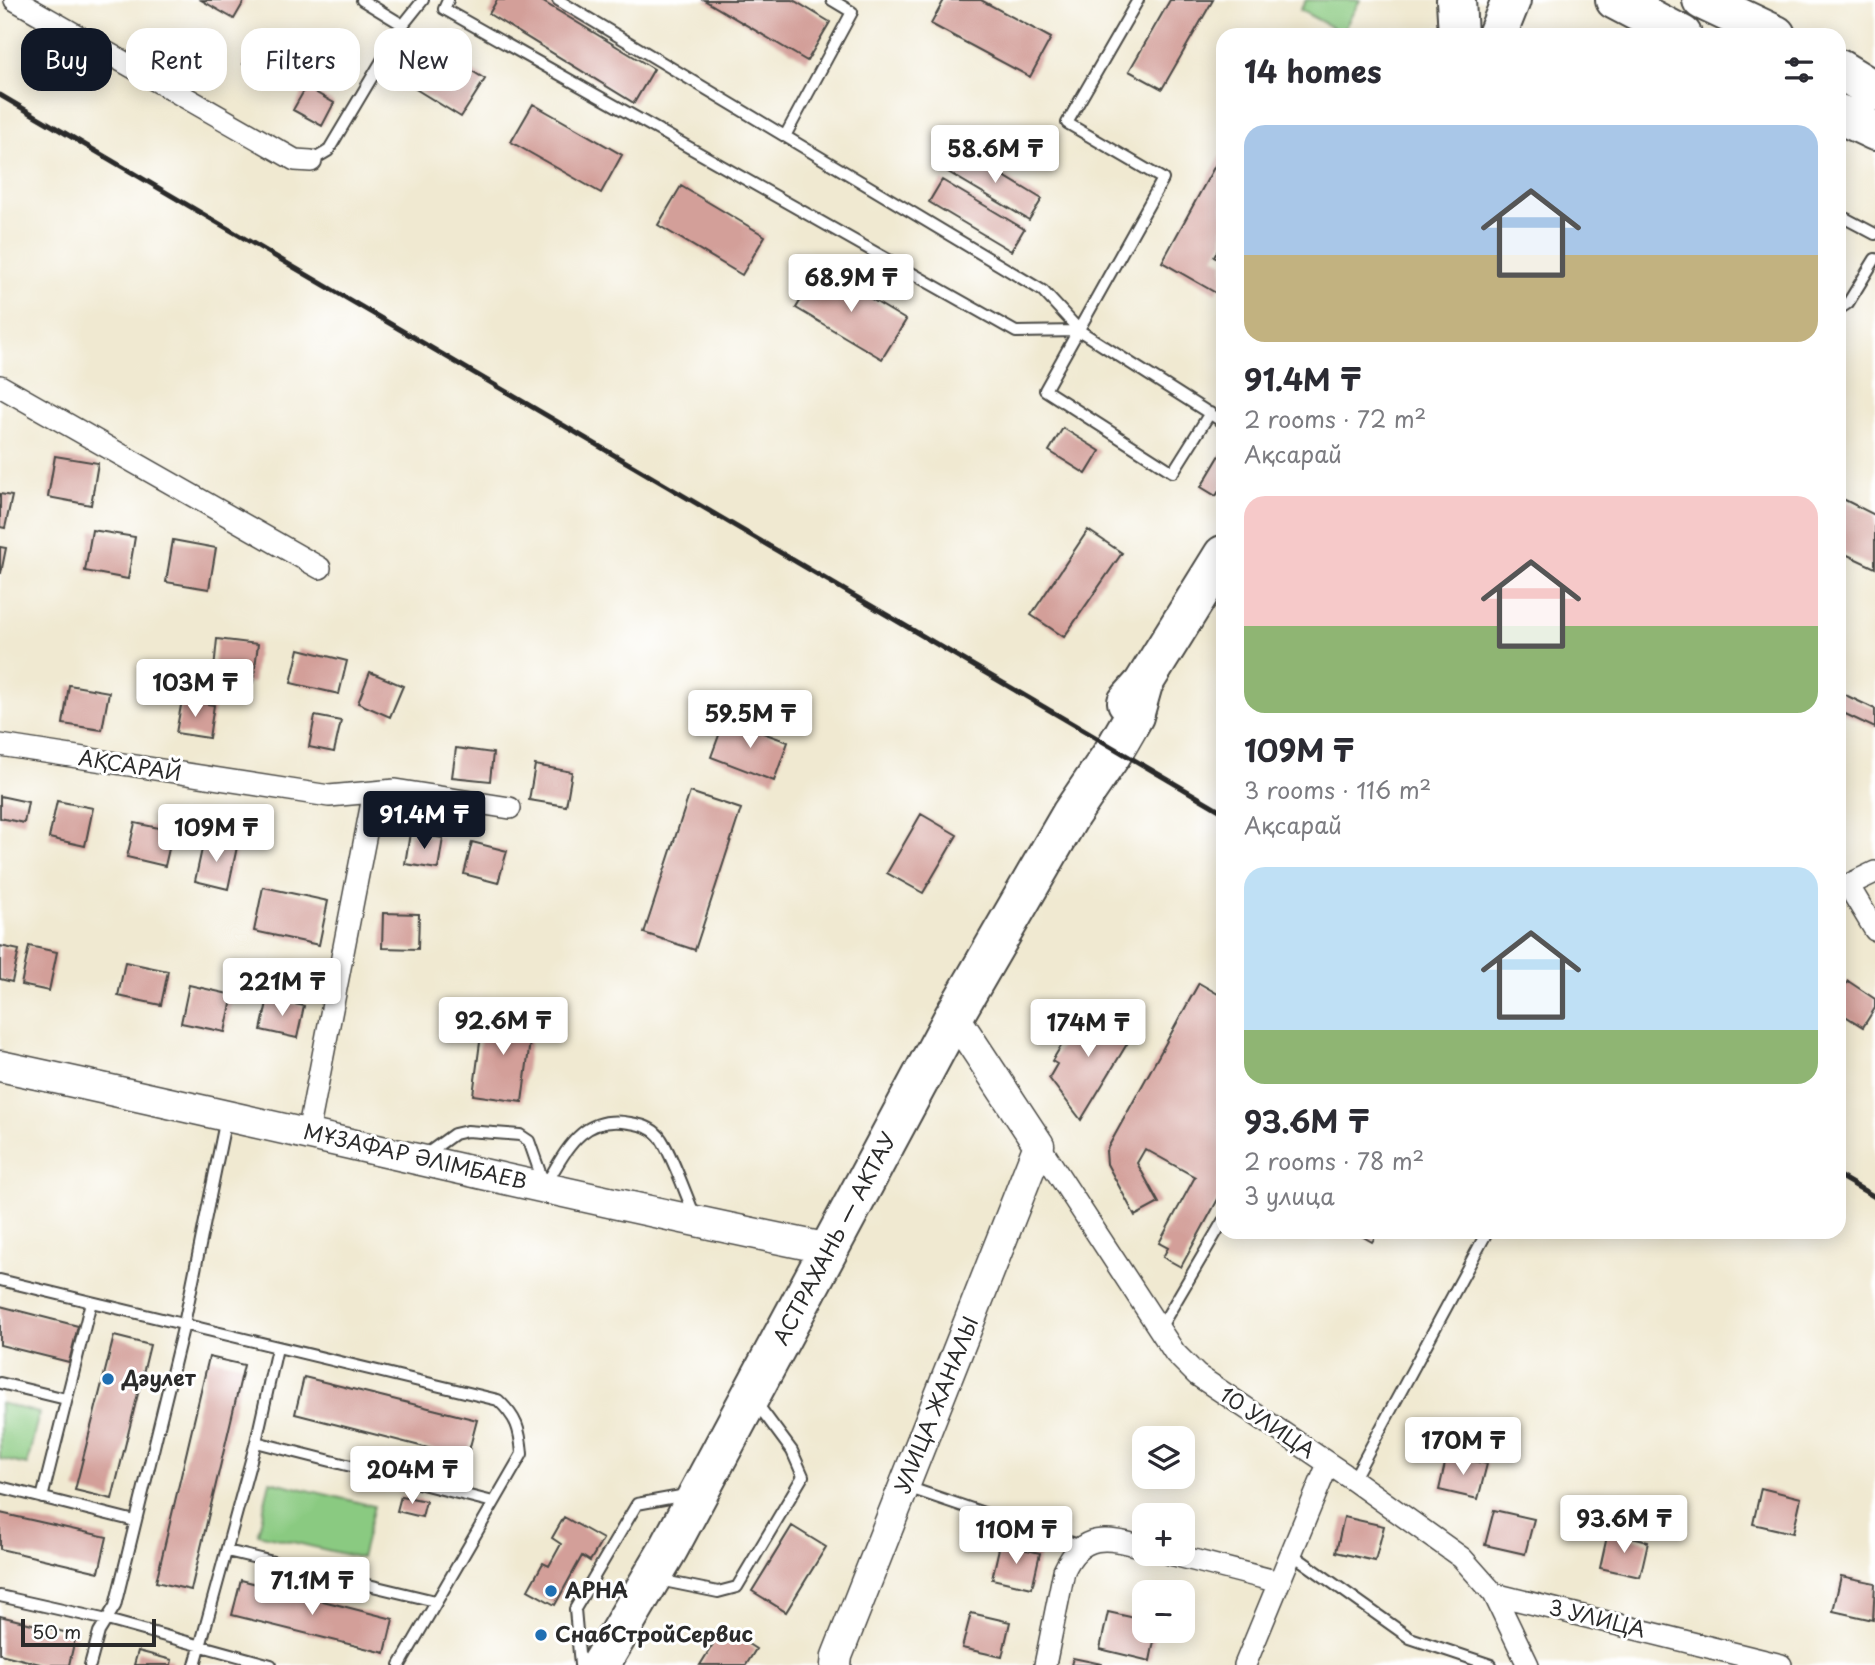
<!DOCTYPE html>
<meta charset="utf-8">
<style>
:root{--surface:#fff;--page:#f7f7f7;--text:#2b2b33;--muted:#7c7c81;--accent:#111827}
body{margin:0;font-family:"Playpen Sans",sans-serif;background:var(--page);color:var(--text);height:100vh;display:flex;flex-direction:column;font-size:26px;white-space:nowrap}
*{box-sizing:border-box;margin:0}
p{font-size:23px;color:var(--muted)}
.icon{flex:none;width:38px;height:38px;fill:none;stroke:currentColor;stroke-width:2;stroke-linecap:round;stroke-linejoin:round}
.map{position:relative;flex:1;overflow:hidden}
.side{position:absolute;left:1216px;top:28px;width:630px;height:1211px;display:flex;flex-direction:column;background:var(--surface);border-radius:21px;box-shadow:0 4px 18px #0003}
.side>*{flex:none}
.guide{position:absolute;left:21px;top:28px;width:665px;height:63px;display:flex;gap:14px}
.buttons{position:absolute;left:1132px;top:1426px;display:grid;gap:14px}
.buttons a{display:grid;place-items:center;width:63px;height:63px;border-radius:14px;background:var(--surface);box-shadow:0 4px 18px #0003;font-size:35px}
.scale{position:absolute;left:21px;bottom:18px;width:135px;box-sizing:border-box;padding-left:7px;border:4px solid #2b2b2b;border-top:0;font-size:19px;line-height:24px;white-space:nowrap;color:#2b2b2b;-webkit-text-stroke:5px #fff;paint-order:stroke}
.price{position:absolute;translate:-50% -60px;padding:0 16px;border-radius:7px;background:#fff;color:#222;font-size:23px;line-height:46px;filter:drop-shadow(0 2px 4px #0008)}
.price::after{content:'';position:absolute;left:50%;top:42px;width:21px;height:16px;margin-left:-10px;background:inherit;clip-path:polygon(0 0,100% 0,50% 100%)}
.price.current{background:var(--accent);color:#fff}
ul{padding:0;list-style:none}
li{display:grid;align-content:center;gap:14px;height:371px;padding:0 28px}
li span{display:grid;place-items:center;height:217px;border-radius:21px;color:#555}
li>.icon{margin-inline-start:auto}
span .icon{width:126px;height:126px;fill:#fffc;stroke-width:1}
li b{font-size:30px}
h2{display:flex;justify-content:space-between;align-items:center;height:84px;padding:0 28px;font-size:30px}
.chip{padding:0 24px;border-radius:21px;background:var(--surface);box-shadow:0 4px 18px #0003;font-size:24px;line-height:63px}
.chip.current{background:var(--accent);color:#fff}
.map>svg:first-child{display:block}
</style>
<div class="map">
<svg width="1875" height="1665" viewBox="0 0 1875 1665">
<rect width="100%" height="100%" fill="#fff"/>
<filter id="ink" filterUnits="userSpaceOnUse"><feTurbulence type="fractalNoise" baseFrequency=".0143" numOctaves="2"/><feDisplacementMap in="SourceGraphic" scale="14" xChannelSelector="R" yChannelSelector="G"/><feConvolveMatrix kernelMatrix="1 2 1 2 8 2 1 2 1" color-interpolation-filters="sRGB"/></filter>
<filter id="wash" filterUnits="userSpaceOnUse"><feTurbulence type="fractalNoise" baseFrequency=".00686" numOctaves="4" result="noise"/><feDisplacementMap in="SourceGraphic" scale="28" xChannelSelector="R" yChannelSelector="G"/><feGaussianBlur stdDeviation="1.57" result="paint"/><feColorMatrix in="noise" values="0 0 0 0 0 0 0 0 0 0 0 0 0 0 0 0 0 1.4 0 .05"/><feComposite in="paint" operator="in"/></filter>
<g filter="url(#wash)">
<rect width="100%" height="100%" fill="#f0e9d1"/>
<!-- green -->
<path fill="#8aca81" stroke="#5a7a56" stroke-width="2" d="M1306,0h54l-18,33 -42,-23z
M0,1403l39,10 -12,52 -27,-6z
M270,1481l104,25 -13,52 -103,-24z"/>
<g id="blocks">
<!-- building -->
<path fill="#d39f99" d="M201,0h44l-11,19z
M497,0h43l114,69 -20,34 -145,-89z
M704,0h89l37,22 -23,39z
M944,0h37l70,38 -21,39 -99,-53z
M1170,0h43l-51,89 -33,-18z
M256,46l13,9 -13,18 -13,-9z
M316,48l34,22 -14,19 -33,-22z
M438,50l47,29 -24,38 -47,-29z
M306,87l28,16 -12,23 -29,-16z
M533,104l89,51 -21,38 -90,-51z
M961,150l81,49 -13,21 -81,-48z
M1223,151v90l-9,16 9,5v19l-7,12 -54,-31z
M942,180l82,49 -13,22 -82,-49z
M681,186l84,50 -23,39 -84,-50z
M820,268l86,52 -24,39 -86,-51z
M1063,428l37,23 -14,23 -37,-23z
M1223,450v34l-7,12 -15,-9z
M55,456l43,7 -7,42 -43,-8z
M0,494l12,2 -7,32 -5,-1z
M1839,497l36,18v53l-36,-17z
M92,530l43,7 -7,42 -43,-8z
M1088,530l34,23 -58,84 -33,-22z
M173,540l43,8 -7,41 -43,-7z
M0,547l6,1 -5,25h-1z
M217,639l41,5 -5,39 -40,-4z
M299,649l48,12 -8,33 -48,-11z
M370,672l33,14 -13,31 -32,-14z
M69,685l40,7 -7,38 -39,-6z
M1839,692l36,17v19l-36,-17z
M182,700l32,5 -5,33 -33,-5z
M315,716l26,5 -7,31 -25,-5z
M725,719l63,23 -14,39 -63,-24z
M456,748l37,5 -3,28 -38,-4z
M535,765l37,7 -6,34 -37,-6z
M690,792l51,17 -46,141 -51,-17z
M0,796l28,6 -4,21 -24,-5z
M57,801l36,7 -8,38 -36,-8z
M921,814l36,21 -34,58 -36,-20z
M135,823l38,8 -8,35 -38,-9z
M410,833l33,5 -5,31 -33,-5z
M204,840l33,7 -9,42 -33,-8z
M472,842l35,9 -9,32 -34,-9z
M263,887l65,14 -9,44 -65,-14z
M383,913l36,1 -1,35 -36,-1z
M0,946l19,4 -7,32 -12,-3z
M29,946l28,6 -8,39 -28,-6z
M125,962l43,9 -7,34 -43,-9z
M1848,981l27,18v9l-12,19 -24,-15v-17z
M1199,983l24,14v193l-42,77 -18,-10 5,-9 -9,-5 36,-66 -50,-28 -8,14 22,40 -24,13 -28,-52 -1,-13z
M189,985l44,10 -8,37 -44,-9z
M268,998l36,8 -7,32 -36,-8z
M1091,1008l42,26 -52,86 -32,-42 8,-14 -5,-3 26,-43 5,3z
M484,1012l49,6 -11,84 -49,-7z
M1355,1232h23l-6,10z
M0,1306l78,20 -9,36 -69,-17z
M114,1336l36,9 -38,154 -37,-9z
M209,1357l35,8 -53,225 -35,-8z
M304,1377l173,43 -10,38 -172,-44z
M1447,1455l40,9 -9,35 -39,-9z
M1761,1488l40,10 -8,35 -40,-9z
M401,1496l25,5 -4,16 -25,-6z
M1494,1510l40,9 -9,35 -40,-9z
M0,1513l107,24 -8,35 -99,-23z
M564,1517l39,22 -13,22 -8,-5 -27,49 -27,-15 15,-27 6,3 12,-22 -9,-6z
M1344,1517l40,9 -9,35 -39,-9z
M792,1526l34,21 -40,65 -34,-21z
M1608,1532l40,10 -8,35 -40,-9z
M1000,1544l40,9 -8,35 -40,-9z
M1841,1576l34,7 -2,37 -40,-9z
M241,1580l152,39 -8,34 -153,-38z
M1108,1612l36,8v11h12l-6,30 -50,-12z
M971,1613l39,9 -8,35 -40,-9z
M0,1616l76,19 -7,30h-25l-44,-11z
M723,1628l33,21 -10,16h-46z
M138,1651l34,9 -1,5h-37z
M1073,1658l29,6v1h-31z"/>
</g>
</g>
<g filter="url(#ink)">
<use href="#blocks" fill-opacity="0" stroke="#494844" stroke-width="2"/>
<g fill="none" stroke-linecap="round" stroke-linejoin="round">
<defs>
<path id="lane" d="M362,0l41,25
M448,0l-4,9 572,323 64,-1
M558,0l485,291 37,40 143,91
M1138,0l-71,123 96,56 -118,211 128,82 37,-59
M785,136l67,-124 -20,-12
M311,161l17,-10 75,-126 20,-25
M1839,215l36,19
M1839,309l9,-6 27,-44
M425,1155l29,-21 13,-3 53,4 9,6 15,43
M546,1184c21,-35 36,-70 84,-61 12,2 21,4 29,13 11,13 28,62 36,80
M0,1280l498,120c19,18 22,29 24,54l-122,211
M1159,1330l64,-109
M0,1383l66,16
M256,1442l237,60
M1353,1480l134,-248
M0,1487l135,34
M907,1487l174,59
M42,1498l49,-196
M227,1551l208,50
M1292,1554l118,84 81,27
M659,1580l59,12 19,-5 66,-111 -11,-25 -37,-50
M0,1596l107,24 164,45
M90,1665l9,-33 16,-26 69,-282 42,-206
M195,1665l61,-223 21,-94
M580,1665l-5,-56 62,-105 49,-9"/>
<path id="street" d="M15,0l280,160 16,1
M0,386l320,182
M0,745l329,51 66,-6 115,18
M1875,872l-27,13 27,45
M308,1133l66,-341
M1039,1145l136,208 22,22 156,105 109,78 32,36 34,71
M1170,1554l109,28
M1494,1594l287,71
M1045,1665l19,-94c18,-40 44,-33 80,-24
M1245,1665l83,-201"/>
<path id="secondary" d="M0,1066c277,59 552,127 830,183
M836,1665l1,-9 202,-511 -85,-129"/>
<path id="highway" d="M1456,0l2,35
M1615,0l67,35
M1702,0l74,35
M1497,35l14,-35
M1839,69l36,22
M1839,114l36,17
M1127,702l16,-18 80,-129
M600,1665l69,-117 285,-532 117,-202 41,-60 22,-38 9,-32"/>
</defs>
<!-- lane casing -->
<use href="#lane" stroke="#494844" stroke-width="14"/>
<!-- street casing -->
<use href="#street" stroke="#494844" stroke-width="24"/>
<!-- secondary casing -->
<use href="#secondary" stroke="#494844" stroke-width="33"/>
<!-- highway casing -->
<use href="#highway" stroke="#494844" stroke-width="42"/>
<!-- lane -->
<use href="#lane" stroke="#fff" stroke-width="10"/>
<!-- street -->
<use href="#street" stroke="#fff" stroke-width="21"/>
<!-- secondary -->
<use href="#secondary" stroke="#fff" stroke-width="30"/>
<!-- highway -->
<use href="#highway" stroke="#fff" stroke-width="38"/>
<!-- rail -->
<path stroke="#2b2b2b" stroke-width="5" d="M0,95l1223,717
M1839,1176l36,21"/>
</g>
</g>
<!-- markers -->
<g fill="#1f6fb2" stroke="#fff" stroke-width="2.5">
<circle cx="108" cy="1379" r="7"/>
<circle cx="551" cy="1591" r="7"/>
<circle cx="541" cy="1635" r="7"/>
</g>
<g text-anchor="middle" stroke-width="6" stroke-linejoin="round" paint-order="stroke">
<!-- street labels -->
<g font-size="21" fill="#2b2b2b" stroke="#fff">
<text transform="translate(130 766) rotate(9)" y="7">АҚСАРАЙ</text>
<text transform="translate(415 1157) rotate(13)" y="7">МҰЗАФАР ӘЛІМБАЕВ</text>
<text transform="translate(835 1239) rotate(-62)" y="7">АСТРАХАНЬ — АКТАУ</text>
<text transform="translate(937 1405) rotate(-68)" y="7">УЛИЦА ЖАНАЛЫ</text>
<text transform="translate(1267 1423) rotate(34)" y="7">10 УЛИЦА</text>
<text transform="translate(1597 1619) rotate(14)" y="7">3 УЛИЦА</text>
</g>
<!-- poi labels -->
<g font-size="21" font-weight="bold" fill="#2b2b2b" stroke="#fff" text-anchor="start">
<text x="122" y="1386">Дәулет</text>
<text x="565" y="1598">АРНА</text>
<text x="555" y="1642">СнабСтройСервис</text>
</g>
</g>
</svg>
<div class="buttons">
<a><svg class="icon" aria-label="layers" viewBox="0 0 24 24"><path d="M12 4l9 5-9 5-9-5zM3 14l9 5 9-5"/></svg></a>
<a>+</a>
<a>−</a>
</div>
<div class="scale">50 m</div>
<b class="price" style="left:995px;top:185px">58.6M ₸</b>
<b class="price" style="left:851px;top:314px">68.9M ₸</b>
<b class="price" style="left:195px;top:719px">103M ₸</b>
<b class="price" style="left:750px;top:750px">59.5M ₸</b>
<b class="price current" style="left:424px;top:851px">91.4M ₸</b>
<b class="price" style="left:216px;top:864px">109M ₸</b>
<b class="price" style="left:282px;top:1018px">221M ₸</b>
<b class="price" style="left:503px;top:1057px">92.6M ₸</b>
<b class="price" style="left:1088px;top:1059px">174M ₸</b>
<b class="price" style="left:1463px;top:1477px">170M ₸</b>
<b class="price" style="left:412px;top:1506px">204M ₸</b>
<b class="price" style="left:1624px;top:1555px">93.6M ₸</b>
<b class="price" style="left:1016px;top:1566px">110M ₸</b>
<b class="price" style="left:312px;top:1617px">71.1M ₸</b>
<div class="guide">
<a class="chip current">Buy</a>
<a class="chip">Rent</a>
<a class="chip">Filters</a>
<a class="chip">New</a>
</div>
<section class="side">
<h2>14 homes<svg class="icon" aria-label="filters" viewBox="0 0 24 24"><path d="M4 7h16M4 17h16"/><circle cx="9" cy="7" r="2"/><circle cx="15" cy="17" r="2"/></svg></h2>
<ul>
<li><span style="background:linear-gradient(#a9c7e8 60%,#c2b280 0)"><svg class="icon" aria-label="home" viewBox="0 0 24 24"><path d="M3 11l9-7 9 7M6 9v11h12V9"/></svg></span><div><b>91.4M ₸</b><p>2 rooms · 72 m²</p><p>Ақсарай</p></div></li>
<li><span style="background:linear-gradient(#f6c9c9 60%,#8fb573 0)"><svg class="icon" aria-label="home" viewBox="0 0 24 24"><path d="M3 11l9-7 9 7M6 9v11h12V9"/></svg></span><div><b>109M ₸</b><p>3 rooms · 116 m²</p><p>Ақсарай</p></div></li>
<li><span style="background:linear-gradient(#bfe0f5 75%,#8fb573 0)"><svg class="icon" aria-label="home" viewBox="0 0 24 24"><path d="M3 11l9-7 9 7M6 9v11h12V9"/></svg></span><div><b>93.6M ₸</b><p>2 rooms · 78 m²</p><p>3 улица</p></div></li>
</ul>
</section>
</div>
